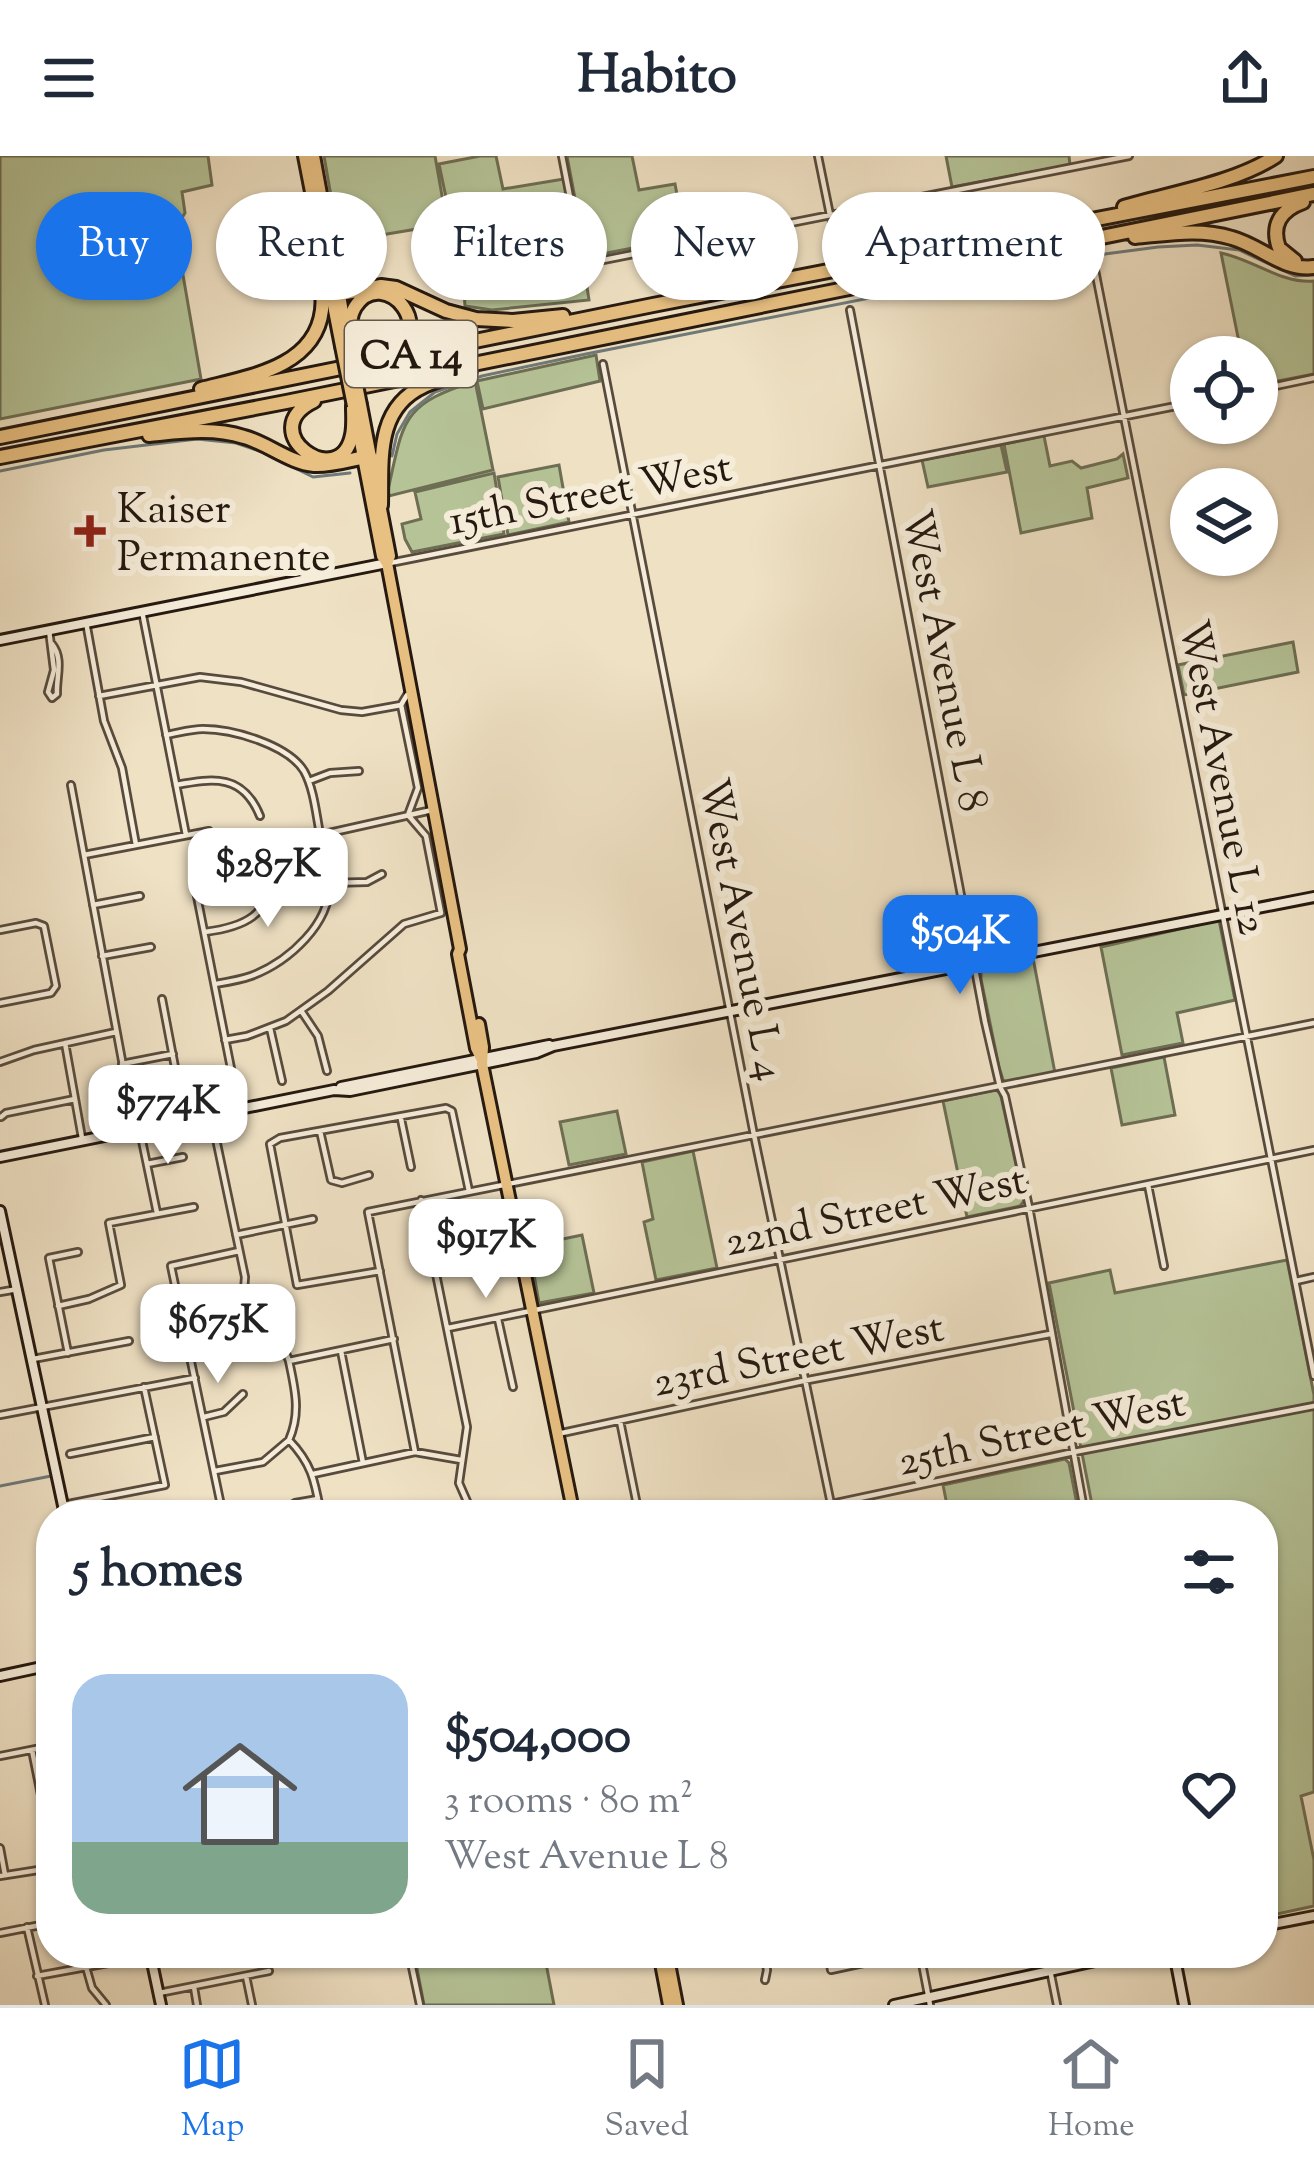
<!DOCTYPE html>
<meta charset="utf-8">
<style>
:root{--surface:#fff;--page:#f2f2f3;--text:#1f2937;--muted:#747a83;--line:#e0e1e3;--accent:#1a73e8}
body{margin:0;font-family:"Sorts Mill Goudy",serif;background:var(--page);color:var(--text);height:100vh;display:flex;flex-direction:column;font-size:45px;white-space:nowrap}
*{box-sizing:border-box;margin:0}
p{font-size:39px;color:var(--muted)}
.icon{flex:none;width:66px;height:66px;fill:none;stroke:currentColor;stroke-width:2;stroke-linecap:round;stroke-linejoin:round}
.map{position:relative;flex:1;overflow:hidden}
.drawer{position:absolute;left:36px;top:1344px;width:1242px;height:468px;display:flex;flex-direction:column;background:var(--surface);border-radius:48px;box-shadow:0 3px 9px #0004}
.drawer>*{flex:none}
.hud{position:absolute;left:36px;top:36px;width:1242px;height:108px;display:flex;gap:24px}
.buttons{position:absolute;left:1170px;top:180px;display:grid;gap:24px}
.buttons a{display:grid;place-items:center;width:108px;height:108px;border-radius:50%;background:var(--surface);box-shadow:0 3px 9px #0004;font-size:60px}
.price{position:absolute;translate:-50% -102px;padding:0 27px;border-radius:24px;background:#fff;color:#222;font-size:39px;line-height:78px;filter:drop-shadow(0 3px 6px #0008)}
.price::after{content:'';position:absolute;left:50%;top:72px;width:36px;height:27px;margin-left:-18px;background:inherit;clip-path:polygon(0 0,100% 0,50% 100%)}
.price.on{background:var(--accent);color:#fff}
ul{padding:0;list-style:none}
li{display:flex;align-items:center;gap:36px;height:300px;padding:0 36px}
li+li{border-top:3px solid var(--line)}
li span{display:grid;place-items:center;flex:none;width:336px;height:240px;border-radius:36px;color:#555}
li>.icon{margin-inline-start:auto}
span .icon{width:144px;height:144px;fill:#fffc;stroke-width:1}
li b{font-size:51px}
h2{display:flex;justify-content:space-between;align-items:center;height:144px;padding:0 36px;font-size:51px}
.tag{padding:0 42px;border-radius:54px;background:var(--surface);box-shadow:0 3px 9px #0004;font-size:42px;line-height:108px}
.tag.on{background:var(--accent);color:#fff}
header{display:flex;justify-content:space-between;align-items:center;height:156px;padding:0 36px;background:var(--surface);font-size:54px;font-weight:700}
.dock{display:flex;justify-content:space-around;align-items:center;height:168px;border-top:3px solid var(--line);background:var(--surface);font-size:33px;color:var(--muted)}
.dock a{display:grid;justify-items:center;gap:6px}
.dock .on{color:var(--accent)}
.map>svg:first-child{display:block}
</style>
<header><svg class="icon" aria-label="menu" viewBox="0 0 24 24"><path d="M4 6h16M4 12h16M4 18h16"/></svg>Habito<svg class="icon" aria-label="share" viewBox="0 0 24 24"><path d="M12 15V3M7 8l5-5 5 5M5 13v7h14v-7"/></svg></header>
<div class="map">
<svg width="1314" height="1849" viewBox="0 0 1314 1849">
<rect width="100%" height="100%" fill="#efe1c4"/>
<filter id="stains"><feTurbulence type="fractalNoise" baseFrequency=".00167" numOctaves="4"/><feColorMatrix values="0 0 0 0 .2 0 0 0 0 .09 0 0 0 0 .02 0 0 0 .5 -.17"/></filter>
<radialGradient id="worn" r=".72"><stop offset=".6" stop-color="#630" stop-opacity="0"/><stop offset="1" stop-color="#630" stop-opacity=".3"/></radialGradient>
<!-- green -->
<path fill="#b5c397" stroke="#6d6e54" stroke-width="3" d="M0,0h208l4,29 -30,7 3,21 -10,16 26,150 -201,40z
M324,0h111l12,68 -108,18z
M480,0h16l7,33 61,-10 16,84 -57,10 -12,-58 -59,11 -13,-62z
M567,0h65l7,34 36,-6 10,54 -99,19z
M946,0h123l1,9 -118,22z
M948,38l5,29 -120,26 -5,-29z
M706,88l6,31 -59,12 -6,-32z
M1221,97c31,6 61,31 93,28v93l-57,11v-28h-15z
M584,112l5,32 -97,10 -27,-4 -1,-14z
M596,199l4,26 -117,28 -6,-28z
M475,225l18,89 -104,26 -1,-6c16,-71 13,-85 87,-109z
M1044,280l6,30 22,-5 9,7 36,-9 6,-5 5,24 -41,10 5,30 -71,15 -17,-89z
M1001,289l6,27 -79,15 -6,-27z
M559,309l10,57 -61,13 -10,-58z
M494,317l10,61 -92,18 -7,-13 -3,-15 19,-5 -6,-27z
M1293,486l5,30 -114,23 -6,-30z
M1219,764l16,80 -58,13 6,30 -61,12 -21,-108z
M1033,802l22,115 -46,10 -6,-3 -4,-13 -18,-88v-10z
M1164,901l11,58 -53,10 -11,-57z
M995,934l5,2 24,109 -4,5 -53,11 -24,-116z
M617,955l9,43 -57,11 -9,-43z
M693,995l24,117 -61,12 -12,-58 9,-3 -11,-57z
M582,1079l12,58 -55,10 -10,-57z
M1287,1104l27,135v397l-13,4 13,64v46l-51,11v-402h-169l-45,-232 61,-13 5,23z
M1065,1303l4,4 10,52h-130l-6,-30z
M414,1797h130l10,52h-130z"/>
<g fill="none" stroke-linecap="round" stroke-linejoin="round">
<!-- stream -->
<path stroke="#6e7a79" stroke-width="3" d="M392,300l5,-22 13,-22 25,-20 47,-16 104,-22 481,-95 91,-12 39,-2 42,5 56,26 19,-1
M0,315l104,-21 93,-11 39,4 26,9 51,25 37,-4
M0,1330l51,-10"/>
<defs>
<path id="street" d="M562,0l21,108
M818,0l12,59
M1093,104l221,1116
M462,132l667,-132
M850,154l135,712 15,65 5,9 24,111 56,308
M603,208l151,771 77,369
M1257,234l57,-12
M390,407l801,-160
M142,455l44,224
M86,466l18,99 18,47 14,77
M49,474l5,40 -6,22 4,6 5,-4c-1,-17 7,-35 -5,-50
M99,540l101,-19 41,5 100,28 21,2 39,-7
M166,579c12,-2 25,-6 37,-6 30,0 85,16 101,42 10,18 12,43 16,63 3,15 8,31 9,46 4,43 -41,82 -78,96 -11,4 -24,6 -36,8
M309,625l21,-8 29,-2
M71,629l60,324
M176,629c38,-7 67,-11 84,31
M320,679l112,-25
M84,699l125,-24
M218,725l-23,5 44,223
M330,727l37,-1 15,-8
M93,749l47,-9
M0,774l36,-7 8,3 12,60 -5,7 -51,10
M205,776c38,-5 67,-16 65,-60
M102,800l49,-9
M162,843l19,100
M302,856l16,24 9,35
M270,872l12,53
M225,884l22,-4 39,-15 42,-30 76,-67 37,-11 -15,-77 -18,-21 10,-27 -17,-83 6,-10
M65,887l17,95
M0,906l34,-12 82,-18
M122,908l51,-10
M211,959l34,162 -2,27 7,33
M1,961l5,-4 69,-14
M401,963l10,48
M140,975l17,82
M320,975l11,49 11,3 27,-8
M147,1008l36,-7
M1148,1029l16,81
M421,1044l46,227 -8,56 14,32
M236,1079l77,-16
M483,1095l6,24
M433,1104l83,-15
M380,1115l-83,14 -27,-141 10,-6 166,-30 6,3 17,80
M1296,1125l18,-4
M0,1136l18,-3
M58,1150l31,-7 32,-14 -12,-62 85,-16
M498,1163l15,68
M448,1172l866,-178
M190,1194l72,-14c15,3 22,10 27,25l105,-22
M341,1195l22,112
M68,1197l-19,-95 29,-6
M33,1203l96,-18
M289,1205c6,28 12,52 0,79 24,25 26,43 32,75
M0,1259l195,-37
M204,1261l20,-5 19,-18
M620,1265l19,94
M562,1277l241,-52 247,-47
M415,1296l-47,-240 946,-189
M70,1298l85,-17
M215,1315l48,-9 26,-22
M313,1318l102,-22 46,8
M63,1349l102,-20 -21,-98
M223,1359l-52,-249 68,-15
M274,1359l21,-12 23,-4
M361,1359l51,-10
M780,1359l294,-63 240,-46
M32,1594l19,95
M0,1600l51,-10
M0,1692l5,27
M0,1720l51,-8
M27,1771l18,78
M0,1777l51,-10
M409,1797l11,52
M764,1797l3,17 -2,10
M828,1797l3,17 37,-8
M920,1797l10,52
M86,1811l6,21 14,17
M1050,1814l7,35
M37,1820l93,-17
M246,1820l6,29
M194,1831l3,18
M159,1837l110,-22"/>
<path id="secondary" d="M0,484l387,-77
M341,931l208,-42
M0,1001l334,-67 16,1 186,-38 17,-7 761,-149
M0,1055l65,304
M0,1520l51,-11
M1263,1770l51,-10
M150,1797l11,52
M1174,1797l10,52
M894,1849l238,-52"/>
<path id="primary" d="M304,0l37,190
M314,0l19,103
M339,133l7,41
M361,249l29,151 -3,7
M356,265l26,135 5,7 73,386 -2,5 18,94 5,10
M479,868l4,23 -1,17 92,451
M659,1797l10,52
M667,1797l10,52"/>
<path id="highway" d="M1124,51c47,-14 111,-24 152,-51
M1135,81c33,-3 65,-9 97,1 29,8 51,33 82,29
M333,99l5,4 4,23 4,5 11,2
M1295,105l-16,-13c-8,-22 1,-38 24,-46
M331,140l50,-10 15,2 50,23 30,8 37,2 50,-5
M349,189c1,-12 -1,-27 6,-38 28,-45 93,29 23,47
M201,233c46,-12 114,-21 121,-79 2,-19 -1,-39 0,-58
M314,245c-62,30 26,93 38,34 2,-9 1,-20 1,-29
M149,279c31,-3 64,-8 95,2 23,6 46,26 70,28 18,1 39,-6 56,-9
M0,281l653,-132 661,-128
M0,301l286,-55 1028,-208
M381,349c1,-44 -6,-97 43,-119 14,-7 31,-10 46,-15"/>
</defs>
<!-- street casing -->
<use href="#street" stroke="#584b3d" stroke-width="10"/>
<!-- secondary casing -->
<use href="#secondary" stroke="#251910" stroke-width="14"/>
<!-- primary casing -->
<use href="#primary" stroke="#251910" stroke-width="16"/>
<!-- highway casing -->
<use href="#highway" stroke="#251910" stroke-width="18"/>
<!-- street -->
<use href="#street" stroke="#f5ecd9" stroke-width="4.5"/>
<!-- secondary -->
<use href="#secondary" stroke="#f5ecd9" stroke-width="8"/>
<!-- primary -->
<use href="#primary" stroke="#e8c082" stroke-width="10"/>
<!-- highway -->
<use href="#highway" stroke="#e8c082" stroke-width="12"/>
<defs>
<path id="primary-bridge" d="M349,189l12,60
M341,190l12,60"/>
</defs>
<!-- primary-bridge casing -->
<use href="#primary-bridge" stroke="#251910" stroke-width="16" stroke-linecap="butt"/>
<!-- primary-bridge -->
<use href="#primary-bridge" stroke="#e8c082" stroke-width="10"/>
</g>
<!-- markers -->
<path fill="#8f2418" stroke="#f5ecd9" stroke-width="4.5" d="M84 357h12v12h12v12h-12v12h-12v-12h-12v-12h12z"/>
<g text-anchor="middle" stroke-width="12" stroke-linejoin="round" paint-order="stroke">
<!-- shield labels -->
<rect fill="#f5ecd9" stroke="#63584c" stroke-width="3" x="345" y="165" width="132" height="66" rx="9"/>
<g font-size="39" font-weight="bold" fill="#251910">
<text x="411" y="212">CA 14</text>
</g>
<!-- street labels -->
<g font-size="42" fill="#251910" stroke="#f5ecd9">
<text transform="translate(590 336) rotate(-11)" y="15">15th Street West</text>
<text transform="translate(947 504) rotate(79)" y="15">West Avenue L 8</text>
<text transform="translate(1225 621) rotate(79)" y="15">West Avenue L 12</text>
<text transform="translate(744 773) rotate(79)" y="15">West Avenue L 4</text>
<text transform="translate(875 1053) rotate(-12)" y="15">22nd Street West</text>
<text transform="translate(798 1197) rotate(-11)" y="15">23rd Street West</text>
<text transform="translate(1041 1274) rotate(-12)" y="15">25th Street West</text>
</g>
<!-- poi labels -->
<g font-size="42" fill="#251910" stroke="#f5ecd9" text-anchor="start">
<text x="117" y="366">Kaiser<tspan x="117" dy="48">Permanente</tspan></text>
</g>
</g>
<rect width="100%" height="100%" filter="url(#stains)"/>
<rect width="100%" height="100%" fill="url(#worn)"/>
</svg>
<div class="buttons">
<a><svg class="icon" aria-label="locate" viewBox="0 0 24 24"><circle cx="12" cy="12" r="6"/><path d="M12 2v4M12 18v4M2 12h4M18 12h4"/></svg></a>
<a><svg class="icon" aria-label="layers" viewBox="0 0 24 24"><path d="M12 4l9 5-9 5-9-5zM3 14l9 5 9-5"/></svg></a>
</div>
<b class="price" style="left:268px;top:774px">$287K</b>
<b class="price on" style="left:960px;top:841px">$504K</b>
<b class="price" style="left:168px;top:1011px">$774K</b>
<b class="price" style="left:486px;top:1145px">$917K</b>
<b class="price" style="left:218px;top:1230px">$675K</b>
<div class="hud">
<a class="tag on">Buy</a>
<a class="tag">Rent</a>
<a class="tag">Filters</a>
<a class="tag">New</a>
<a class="tag">Apartment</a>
</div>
<section class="drawer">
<h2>5 homes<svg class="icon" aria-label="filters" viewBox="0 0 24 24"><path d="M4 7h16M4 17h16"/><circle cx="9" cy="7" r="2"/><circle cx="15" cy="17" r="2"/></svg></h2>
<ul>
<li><span style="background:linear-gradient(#a9c7e8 70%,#7fa58c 0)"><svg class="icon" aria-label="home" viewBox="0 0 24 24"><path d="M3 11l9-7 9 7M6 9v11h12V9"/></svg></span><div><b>$504,000</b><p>3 rooms · 80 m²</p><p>West Avenue L 8</p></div><svg class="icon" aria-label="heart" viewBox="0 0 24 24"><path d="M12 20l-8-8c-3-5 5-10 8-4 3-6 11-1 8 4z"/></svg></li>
</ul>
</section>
</div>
<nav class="dock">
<a class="on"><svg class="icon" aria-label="map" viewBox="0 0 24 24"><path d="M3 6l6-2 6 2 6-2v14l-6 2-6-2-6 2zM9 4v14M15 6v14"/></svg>Map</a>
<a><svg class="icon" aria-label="saved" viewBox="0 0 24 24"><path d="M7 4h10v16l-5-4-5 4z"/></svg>Saved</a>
<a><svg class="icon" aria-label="home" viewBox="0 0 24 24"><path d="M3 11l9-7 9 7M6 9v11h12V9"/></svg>Home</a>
</nav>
